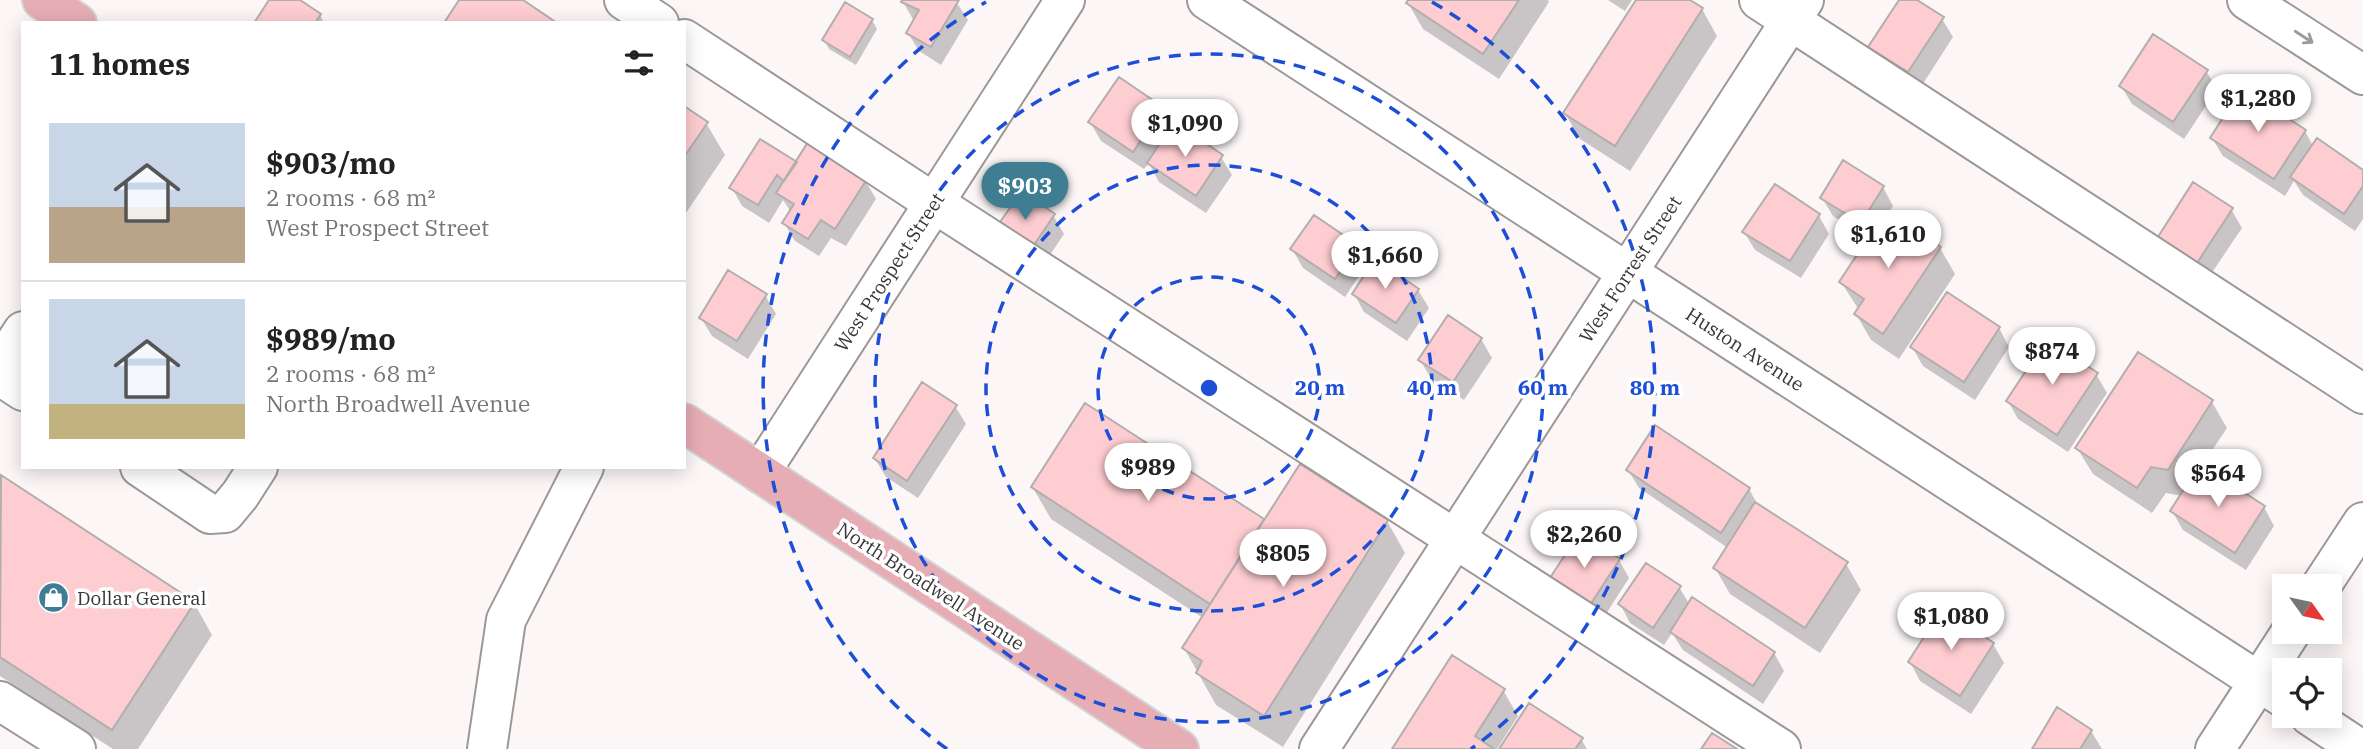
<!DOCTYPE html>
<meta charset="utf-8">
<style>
:root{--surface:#fff;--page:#f2f2f2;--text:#222;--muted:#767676;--line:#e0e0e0;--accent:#3f7e92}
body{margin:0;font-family:"IBM Plex Serif",serif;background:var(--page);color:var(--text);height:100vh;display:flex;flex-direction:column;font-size:26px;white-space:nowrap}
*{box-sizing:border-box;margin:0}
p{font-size:23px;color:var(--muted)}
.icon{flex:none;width:38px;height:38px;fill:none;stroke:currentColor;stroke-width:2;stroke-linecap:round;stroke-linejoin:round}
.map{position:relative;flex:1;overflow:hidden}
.side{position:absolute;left:21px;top:21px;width:665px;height:448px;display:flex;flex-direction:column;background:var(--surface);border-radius:0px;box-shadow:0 4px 18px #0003}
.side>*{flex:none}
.needle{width:46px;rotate:123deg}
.tools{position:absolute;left:2272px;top:574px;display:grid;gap:14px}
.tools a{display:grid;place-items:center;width:70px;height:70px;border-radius:0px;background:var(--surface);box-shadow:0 4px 18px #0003;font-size:35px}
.price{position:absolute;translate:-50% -60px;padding:0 16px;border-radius:24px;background:#fff;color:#222;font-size:23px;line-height:46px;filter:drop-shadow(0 2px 4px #0008)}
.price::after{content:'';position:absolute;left:50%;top:42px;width:21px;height:16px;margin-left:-10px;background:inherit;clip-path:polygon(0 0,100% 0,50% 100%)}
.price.on{background:var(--accent);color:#fff}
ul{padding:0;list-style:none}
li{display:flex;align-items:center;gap:21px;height:175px;padding:0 28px}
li+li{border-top:2px solid var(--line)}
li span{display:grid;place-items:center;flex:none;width:196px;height:140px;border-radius:0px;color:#555}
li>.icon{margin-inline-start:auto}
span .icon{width:84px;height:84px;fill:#fffc;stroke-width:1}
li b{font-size:30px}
h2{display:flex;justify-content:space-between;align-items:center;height:84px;padding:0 28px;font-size:30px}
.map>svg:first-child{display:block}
</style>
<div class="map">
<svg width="2363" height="749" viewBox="0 0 2363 749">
<rect width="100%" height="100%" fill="#fcf6f7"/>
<!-- shadow -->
<path fill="#0003" d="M271,0h26l23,15 4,8h-68z
M904,0h51l13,20 -27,45 -22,-14 -11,-18 6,-12 -11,-19z
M1410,0h138l1,2 -50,77 -76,-50 -15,-26z
M1608,0h24l-7,11z
M1638,0h49l15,9 15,27 -87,135 -50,-32 -15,-26z
M1902,0h12l28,19 11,18 -34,53 -38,-25 -11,-18z
M872,20l5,9 -21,36 -27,-16 -5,-9z
M2206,71l11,18 -33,50 -52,-35 -11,-18z
M684,108l22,15 19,32 -41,61z
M1162,108l11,19 48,30 11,18 -26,38 -47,-31 -10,-19 -5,6 -43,-28 -11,-19z
M2305,131l8,15 50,26v47l-8,12 -52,-36 -9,-14 -9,15 -62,-40 -11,-18z
M797,164l68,16 11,19 -30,47 -15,-8 -12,18 -24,-15 -11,-18 7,-11 -8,-12 -14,23 -27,-17 -10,-18z
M1883,187l10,19 -5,8 52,34 15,26 -56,85 -28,-19 -15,-26 3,-4 -18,-28 28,-43 -36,-23 -11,-18z
M2231,209l11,19 -35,52 -37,-24 -10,-19z
M1053,215l11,19 -24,36 -32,-22z
M1819,216l10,18 -28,44 -46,-28 -11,-18z
M1356,246l11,18 -22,33 -42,-29 -11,-19z
M1418,290l11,18 -22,33 -43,-29 -10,-18z
M765,295l11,19 -28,45 -36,-23 -11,-18z
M1999,328l10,19 -34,53 -52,-34 -11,-19z
M1481,339l11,19 -28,42 -33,-22 -11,-18z
M2139,354l73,48 15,26 -26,39 63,40 10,19 -28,44 -63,-40 -11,-19 10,-15 -16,-3 -14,20 -59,-39 -16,-26z
M2096,374l11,19 -39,59 -50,-33 -10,-18z
M1086,405l179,117 122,-1 18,32 -122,194 -67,-42 -32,-57 19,-30 -152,-99 -18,-31z
M955,406l11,18 -48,74 -32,-21 -11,-18z
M1628,470l121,19 10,18 87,57 15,26 -41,63 -90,-59 -15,-26 13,-20 -89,-60z
M1,478l193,125 18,32 -74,114h-25l-113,-73z
M1619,560l10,18 -30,47 -38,-25z
M1679,587l11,18 84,48 10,18 -21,33 -80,-54 -11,-17 -8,12 -34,-22 -10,-19z
M1942,612l51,32 11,19 -33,51 -51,-33 -10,-19z
M1503,690l15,26 -21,33h-103z
M2091,731l11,18h-68z
M1581,739l6,10h-86z"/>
<!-- building -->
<path fill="#fecdd1" stroke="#b3aeae" stroke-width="2" d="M269,0h31l21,14 -6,9h-61z
M459,0h64l34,23h-113z
M902,0h57l-28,47 -25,-14 13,-23 -18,-8z
M1408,0h111l-36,54 -77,-51z
M1636,0h54l13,8 -88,138 -52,-33z
M1899,0h18l27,17 -36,55 -40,-25z
M845,2l28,17 -23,38 -28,-17z
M2153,34l55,36 -35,52 -54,-36z
M1119,77l44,30 -30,45 -45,-30z
M2242,88l64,42 -32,49 -64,-41z
M684,106l24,16 -24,35z
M1174,122l49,33 -27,41 -49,-33z
M2317,138l46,32v16l-19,28 -54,-37z
M760,139l37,23 -13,19 -7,-6 -19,30 -29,-17z
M808,142l59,37 -32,50 -14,-9 -13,19 -26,-16 12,-19 -18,-11z
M1843,160l41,26 -23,37 -41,-25z
M2193,182l40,26 -36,55 -39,-26z
M1775,184l45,30 -30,47 -48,-29z
M1022,191l33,23 -26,38 -34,-23z
M1886,211l55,36 -58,87 -29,-20 10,-15 -25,-17z
M1314,215l44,30 -23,34 -45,-30z
M1375,259l44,30 -23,34 -44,-29z
M728,270l39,24 -30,47 -38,-23z
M1947,292l53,35 -36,55 -54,-35z
M1448,315l34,23 -29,44 -35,-22z
M2047,339l51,34 -41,62 -51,-34z
M2138,352l75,48 -45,70 -17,-3 -14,21 -62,-40z
M922,382l35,23 -50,76 -34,-23z
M1085,403l179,116 -54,85 -179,-117z
M1655,425l95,63 -29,45 -95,-63z
M1300,464l88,56 -124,196 -68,-43 6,-12 -20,-13z
M2200,464l65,42 -30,47 -65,-42z
M1,475l194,127 -83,128 -112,-73z
M1755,502l93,60 -43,66 -92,-60z
M1580,532l40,27 -32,49 -40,-27z
M1646,563l35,23 -28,42 -35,-24z
M1692,597l83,55 -22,34 -83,-54z
M1942,609l52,34 -34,53 -52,-34z
M1452,655l53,34 -30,47 19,13h-102z
M1529,703l54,35 -8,11h-76z
M2057,707l35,23 -12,19h-48z
M1712,733l25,16h-36z"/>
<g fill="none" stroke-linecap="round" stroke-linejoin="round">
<defs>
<path id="minor" d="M624,0l35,23
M1207,0l1077,698
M1759,0l604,394
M2247,0l116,75
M684,39l250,164 847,546
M0,366l23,-35
M0,376l23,15
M140,467l70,47 15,-1 15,-18 18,-28
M760,473l305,-473
M2321,586l42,-64
M0,701l76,48
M2310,716l50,33
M487,749l19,-129 78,-153
M1319,749l485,-749
M2215,749l76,-117"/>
<path id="major" d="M42,0l35,23
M684,423l495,326"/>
</defs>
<!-- minor casing -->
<use href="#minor" stroke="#9d9898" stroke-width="42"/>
<!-- major casing -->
<use href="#major" stroke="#d3d3d3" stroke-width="42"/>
<!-- minor -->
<use href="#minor" stroke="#fff" stroke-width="38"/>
<!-- major -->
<use href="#major" stroke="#e7adb5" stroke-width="38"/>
</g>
<!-- one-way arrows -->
<defs><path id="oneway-shaft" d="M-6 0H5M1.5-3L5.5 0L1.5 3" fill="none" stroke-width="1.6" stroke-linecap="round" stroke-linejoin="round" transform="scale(1.75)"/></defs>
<use stroke="#9c9a9a" href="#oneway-shaft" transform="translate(2304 37) rotate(33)"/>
<!-- distance rings -->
<g fill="none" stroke="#1d4ed8" stroke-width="3.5" stroke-dasharray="12 9">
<circle cx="1209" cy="388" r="111"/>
<circle cx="1209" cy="388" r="223"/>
<circle cx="1209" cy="388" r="334"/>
<path d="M947 749A446 446 0 0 1 986 2M1432 2A446 446 0 0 1 1471 749"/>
</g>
<!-- icons -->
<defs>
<symbol id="shop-disc" viewBox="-11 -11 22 22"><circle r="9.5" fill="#3f7e92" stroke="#fff"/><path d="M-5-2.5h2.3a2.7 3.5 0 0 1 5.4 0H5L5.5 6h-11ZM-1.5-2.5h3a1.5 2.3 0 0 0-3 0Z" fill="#fff"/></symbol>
</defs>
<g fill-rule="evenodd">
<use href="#shop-disc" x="36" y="580" width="35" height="35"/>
</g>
<g text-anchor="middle" stroke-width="7" stroke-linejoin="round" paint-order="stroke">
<!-- street labels -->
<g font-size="19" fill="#383636" stroke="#fff">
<text transform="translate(1630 269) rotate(-57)" y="7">West Forrest Street</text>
<text transform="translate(889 272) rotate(-57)" y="7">West Prospect Street</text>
<text transform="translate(1745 349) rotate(33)" y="7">Huston Avenue</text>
<text transform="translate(931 586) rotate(33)" y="7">North Broadwell Avenue</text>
</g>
<!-- poi labels -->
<g font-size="19" fill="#383636" stroke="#fff" text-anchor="start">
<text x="77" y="605">Dollar General</text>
</g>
</g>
<circle cx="1209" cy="388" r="10" fill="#1d4ed8" stroke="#fff" stroke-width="3.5"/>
<g font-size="21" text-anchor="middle" font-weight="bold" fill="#1d4ed8" stroke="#fff" stroke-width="7" stroke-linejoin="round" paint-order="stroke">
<text x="1320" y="395">20 m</text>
<text x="1432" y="395">40 m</text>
<text x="1543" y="395">60 m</text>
<text x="1655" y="395">80 m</text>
</g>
</svg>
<div class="tools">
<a><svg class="needle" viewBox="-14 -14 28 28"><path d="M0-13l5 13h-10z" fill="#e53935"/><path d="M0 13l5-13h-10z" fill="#767676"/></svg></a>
<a><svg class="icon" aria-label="locate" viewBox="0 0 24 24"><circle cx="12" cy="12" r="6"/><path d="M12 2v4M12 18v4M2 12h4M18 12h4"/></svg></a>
</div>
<b class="price" style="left:2258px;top:134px">$1,280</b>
<b class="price" style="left:1185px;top:159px">$1,090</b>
<b class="price on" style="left:1025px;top:222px">$903</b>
<b class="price" style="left:1888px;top:270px">$1,610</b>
<b class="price" style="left:1385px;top:291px">$1,660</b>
<b class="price" style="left:2052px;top:387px">$874</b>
<b class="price" style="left:1148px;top:503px">$989</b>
<b class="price" style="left:2218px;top:509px">$564</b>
<b class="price" style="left:1584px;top:570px">$2,260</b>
<b class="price" style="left:1283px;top:589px">$805</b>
<b class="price" style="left:1951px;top:652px">$1,080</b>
<section class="side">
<h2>11 homes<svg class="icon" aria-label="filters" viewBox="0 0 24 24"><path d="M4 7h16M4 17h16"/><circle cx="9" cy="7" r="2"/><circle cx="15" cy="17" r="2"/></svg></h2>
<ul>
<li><span style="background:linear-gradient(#c9d6e8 60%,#b9a48a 0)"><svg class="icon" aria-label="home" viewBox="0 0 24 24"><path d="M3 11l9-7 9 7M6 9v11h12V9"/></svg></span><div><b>$903/mo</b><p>2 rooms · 68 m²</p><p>West Prospect Street</p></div></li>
<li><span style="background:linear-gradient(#c9d6e8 75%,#c2b280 0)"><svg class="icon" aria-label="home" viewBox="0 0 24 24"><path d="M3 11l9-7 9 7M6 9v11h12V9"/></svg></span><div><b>$989/mo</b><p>2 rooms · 68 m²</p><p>North Broadwell Avenue</p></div></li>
</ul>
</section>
</div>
